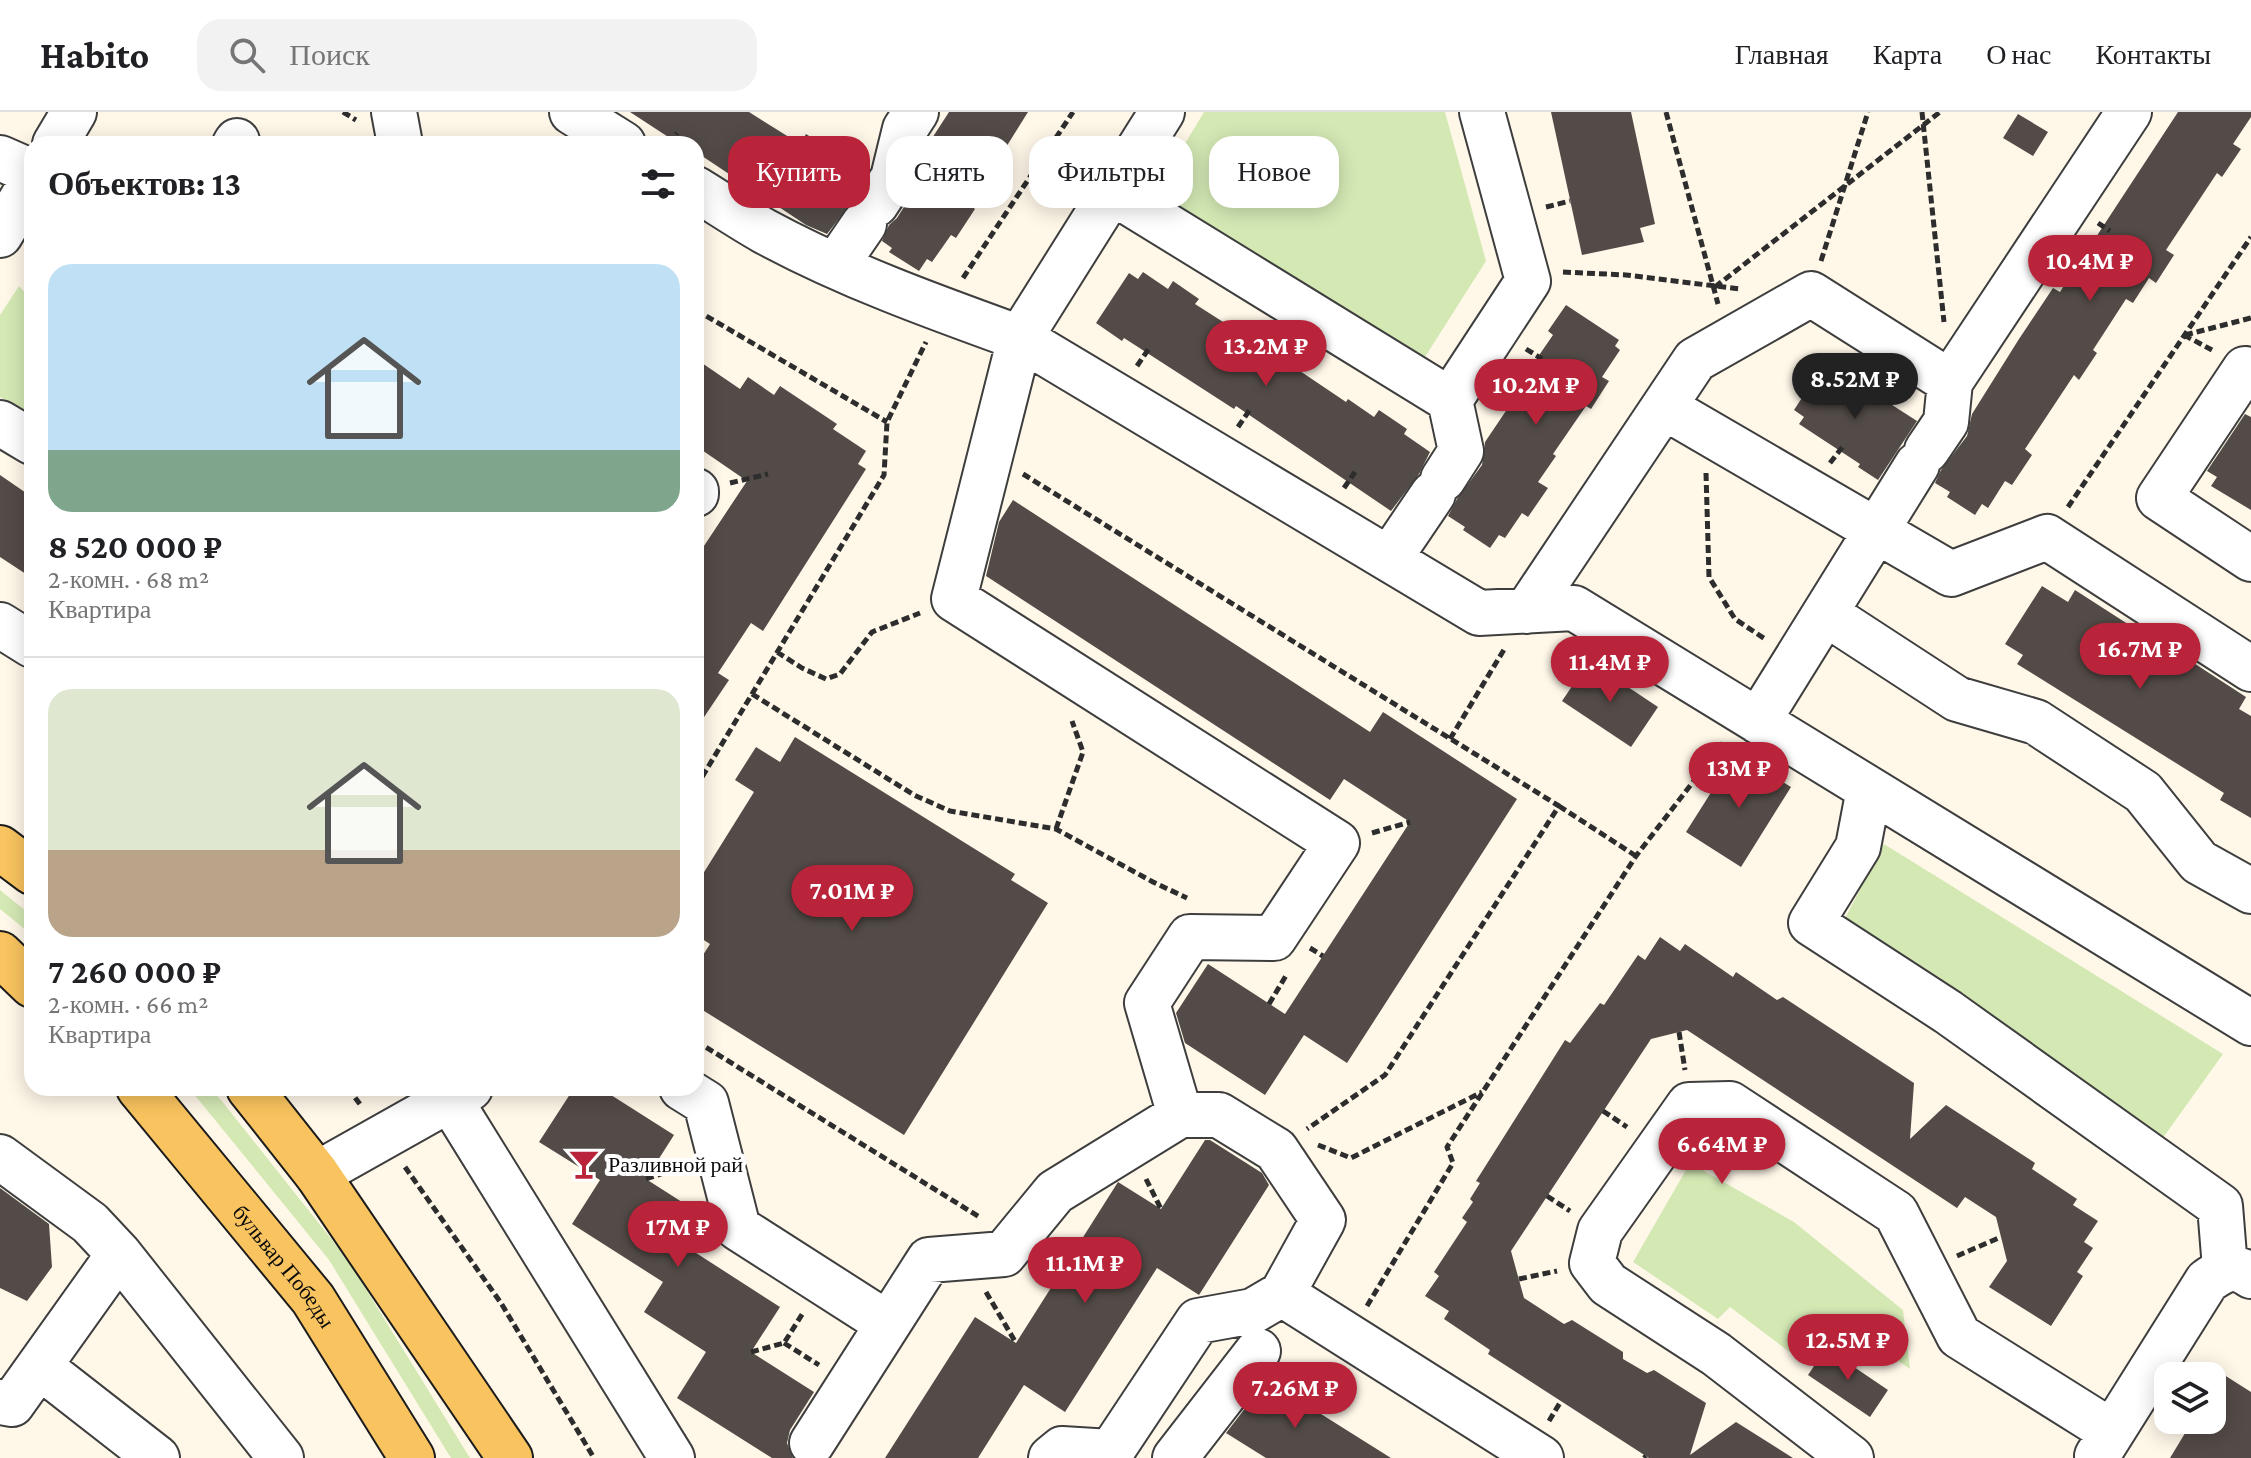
<!DOCTYPE html>
<html lang="ru">
<meta charset="utf-8">
<style>
:root{--surface:#fff;--page:#f2f2f2;--text:#202124;--muted:#757577;--line:#e0e0e0;--accent:#ba243a}
body{margin:0;font-family:"Crimson Pro",serif;background:var(--page);color:var(--text);height:100vh;display:flex;flex-direction:column;font-size:30px;white-space:nowrap}
*{box-sizing:border-box;margin:0}
p{font-size:26px;color:var(--muted)}
.icon{flex:none;width:44px;height:44px;fill:none;stroke:currentColor;stroke-width:2;stroke-linecap:round;stroke-linejoin:round}
.map{position:relative;flex:1;overflow:hidden}
.panel{position:absolute;left:24px;top:24px;width:680px;height:960px;display:flex;flex-direction:column;background:var(--surface);border-radius:24px;box-shadow:0 4px 20px #0003}
.panel>*{flex:none}
.top-card{position:absolute;left:728px;top:24px;width:760px;height:72px;display:flex;gap:16px}
.fabs{position:absolute;left:2154px;top:1250px;display:grid;gap:16px}
.fabs a{display:grid;place-items:center;width:72px;height:72px;border-radius:16px;background:var(--surface);box-shadow:0 4px 20px #0003;font-size:40px}
.price{position:absolute;translate:-50% -68px;padding:0 18px;border-radius:28px;background:var(--accent);color:#fff;font-size:26px;line-height:52px;filter:drop-shadow(0 2px 4px #0008)}
.price::after{content:'';position:absolute;left:50%;top:48px;width:24px;height:18px;margin-left:-12px;background:inherit;clip-path:polygon(0 0,100% 0,50% 100%)}
.price.selected{background:#222;color:#fff}
ul{padding:0;list-style:none}
li{display:grid;align-content:center;gap:16px;height:424px;padding:0 24px}
li+li{border-top:2px solid var(--line)}
li span{display:grid;place-items:center;height:248px;border-radius:24px;color:#555}
li>.icon{margin-inline-start:auto}
span .icon{width:144px;height:144px;fill:#fffc;stroke-width:1}
li b{font-size:34px}
h2{display:flex;justify-content:space-between;align-items:center;height:96px;padding:0 24px;font-size:34px}
.chip{padding:0 28px;border-radius:24px;background:var(--surface);box-shadow:0 4px 20px #0003;font-size:28px;line-height:72px}
.chip.selected{background:var(--accent);color:#fff}
header{display:flex;align-items:center;gap:48px;box-sizing:border-box;height:112px;padding:0 40px;background:var(--surface);border-bottom:2px solid var(--line)}
header strong{font-size:38px}
nav{display:flex;gap:44px;margin-inline-start:auto;font-size:28px}
.search{width:560px;height:72px;background:var(--page);display:flex;align-items:center;gap:20px;box-sizing:border-box;padding:0 28px;border-radius:24px;color:var(--muted);font-size:30px}
.map>svg:first-child{display:block}
</style>
<header>
<strong>Habito</strong>
<div class="search"><svg class="icon" aria-label="search" viewBox="0 0 24 24"><circle cx="10" cy="10" r="6"/><path d="M15 15l6 6"/></svg>Поиск</div>
<nav><a>Главная</a><a>Карта</a><a>О нас</a><a>Контакты</a></nav>
</header>
<div class="map">
<svg width="2251" height="1346" viewBox="0 0 2251 1346">
<rect width="100%" height="100%" fill="#fff8e9"/>
<!-- green -->
<path fill="#d4e8b4" d="M1204,0h241l41,149 -61,96 -269,-165z
M19,174l13,15v116l-32,-20v-82z
M1884,732l339,210 -63,88 -316,-222z
M0,778l32,26v19l-32,-26z
M189,976h20l12,12 127,160 122,198h-19l-122,-198z
M1690,1051l104,59 109,88 7,59 -59,-41 -24,-1 -23,36 -74,-56 -12,12 -85,-57z"/>
<!-- building -->
<path fill="#534b47" d="M630,0h119l51,32 6,-10 30,19 -4,6 31,20 -12,24 -24,31 -21,-9 -110,-73v-8h-17z
M949,0h79l-58,93 5,4 -19,29 -5,-3 -19,27 -5,-3 -8,12 -30,-19 3,-4 -10,-7 7,-16 8,-7 17,-27 13,-45z
M1551,0h80l24,112 -15,4 4,14 -62,13z
M2178,0h73v5l-18,27 8,5 -19,28 -5,-4 -51,77 8,5 -18,28 -7,-5 -16,25 -7,-4 -33,51 4,3 -18,27 -5,-5 -49,74 7,6 -20,30 -7,-4 -17,27 -6,-4 -7,11 -28,-18 3,-5 -15,-9 6,-13 26,-34 5,-22 47,-75 34,-51 7,4z
M2018,2l30,18 -15,24 -30,-18z
M1143,160l25,17 5,-8 26,18 -4,5 75,48 5,-8 30,20 -5,7 46,31 2,-3 26,18 5,-7 28,19 -3,5 26,18 -11,22 -28,37 -155,-105 -2,3 -110,-71 -2,3 -26,-18 33,-50 9,6z
M1566,193l53,35 -4,6 5,4 -18,27 7,4 -18,28 -5,-3 -33,48 3,2 -18,26 10,6 -20,29 -6,-4 -17,25 -6,-3 -9,13 -27,-18 2,-3 -17,-11 9,-17 25,-34 3,-23 31,-46 -3,-3 40,-58 -5,-4z
M696,247l44,30 8,-12 26,18 6,-9 57,38 -4,5 33,22 -8,13 8,5 -103,162 -12,-8 -33,50 11,7 -33,49v-171l51,-77 -51,-35z
M1820,258l10,6 4,-6 29,18 5,-6 24,16 -3,5 28,18 -39,59 -20,-13 2,-3 -61,-40 5,-7 -10,-7z
M2245,302l6,3v93l-40,-24 6,-9 -10,-6z
M0,363l32,22v81l-32,-21z
M1013,388l357,232 13,-20 134,87 -170,264 -43,-28 -39,60 -80,-52 -9,-30 32,-49 77,50 125,-192 -66,-43 -14,21 -344,-224 13,-54z
M2042,474l26,16 7,-12 59,38 -7,11 51,32 8,-13 60,39 -7,12 12,7v102l-31,-18 4,-7 -207,-129 6,-9 -18,-11z
M1589,549l69,46 -27,40 -69,-46z
M795,625l220,137 -4,6 37,23 -144,232 -208,-129v-40l14,-22 -14,-9v-50l58,-93 -19,-12 21,-33 24,15z
M1736,641l55,34 -50,80 -55,-35z
M1660,825l20,14 5,-7 48,33 3,-5 41,28 6,-3 131,86 -4,56 36,-34 89,58 -3,6 45,30 -4,6 25,16 -14,21 9,6 -16,24 6,4 -32,50 -62,-39 18,-26 -11,-44 -31,-20 -8,11 -270,-178 -36,9 -140,212 13,47 40,26 8,-4 51,32v7l24,14 7,-3 52,33 -16,52 46,-33 57,36h-144l-161,-104 2,-4 -46,-31 5,-8 -24,-15 14,-20 -5,-4 33,-50 -5,-4 11,-16 -3,-3 10,-16 -4,-2 89,-141 5,3 30,-40 4,2 34,-50 7,5z
M574,976h26l74,47 -28,44 64,41 1,3 -18,28 87,56 -29,45 63,40 -24,38 -3,13 6,15h-21l-95,-60 29,-46 -62,-40 19,-30 -91,-58 28,-44 -61,-38z
M1205,1028h5l52,33 7,12 -70,110 -42,-27 -92,144 -41,-27 -46,73h-93l90,-141 41,26 102,-161 43,27z
M0,1076l49,36 3,43 -25,34 -27,-13z
M1826,1236l62,42 -18,27 -62,-42z
M2221,1261l30,19v66h-81l23,-38h19v-31z
M1267,1268l124,78h-125l-40,-25z"/>
<g fill="none" stroke-linecap="round" stroke-linejoin="round">
<defs>
<path id="minor" d="M394,0l6,32
M572,0l51,32
M1162,0l-142,226 -66,261 383,244 -63,95 -84,-1 -43,66 33,112
M55,32l19,-32
M235,32l2,-3
M0,46l32,14
M696,77c23,14 45,29 68,42 81,44 170,76 256,107l459,275 95,-5 677,415
M1112,80l338,208 78,-119 -46,-169
M876,92l17,-26 12,-49 11,-17
M0,123l32,-53
M836,153l28,-41
M2251,260l-6,-3 -86,129 92,61
M1664,295l287,167 96,-37 204,132
M0,311l32,19
M1927,338l19,-28 4,-40
M1443,367l18,-28 -11,-51
M696,379v3
M1389,447l44,-65
M1527,499l168,-251 116,-66 139,88 179,-270
M1825,501l132,86 79,23 107,70 56,70 52,29
M0,513l32,20
M1758,609l159,-256
M1869,677l-11,58 -47,76 137,89 272,194 5,62
M682,976l24,15 32,125 150,96
M450,988l222,358
M0,1045l90,66 29,31 162,204
M317,1062l153,-86
M1282,1182l259,164
M39,1254l118,92
M0,1290l12,2 107,-150
M812,1331l117,-183 75,-6 51,-62 125,-77h39l57,35 47,70 -41,74 -29,17 -55,10 -87,131 -49,-3 -11,9
M2097,1344l110,-175c16,-11 26,-18 44,-5
M1175,1346l83,-107
M1851,1346l-135,-104 -108,-70 -16,-21 8,-32 89,-126 41,-1 166,109 63,123 153,96"/>
<g id="major">
<path d="M0,736l32,24"/>
<path d="M0,842l32,31"/>
<path id="s1" d="M139,976l174,211 99,159"/>
<path d="M249,976l68,86 193,284"/>
</g>
</defs>
<!-- minor casing -->
<use href="#minor" stroke="#3e3e3e" stroke-width="48"/>
<!-- major casing -->
<use href="#major" stroke="#1c1c1c" stroke-width="48"/>
<!-- path -->
<path stroke="#2d2d2d" stroke-width="5" stroke-dasharray="8 4" stroke-linecap="butt" d="M343,0l13,8
M1666,0l52,192
M1922,0l22,210
M669,32l8,-11
M1546,95l24,-6
M2098,111l12,8
M1821,149l47,-149
M1563,160l63,3 114,14
M963,166l110,-166
M1715,175l225,-175
M696,198l191,112
M2184,223l28,15
M2185,223l66,-17
M1526,237l16,10
M1137,254l13,-19
M1238,315l13,-19
M1830,351l14,-18
M1706,361l3,104 26,42 30,20
M1023,362l536,332 -174,269 -78,54
M730,371l38,-9
M1344,376l11,-16
M2068,395l183,-270
M696,438l4,2
M777,540l25,16 24,11 14,-5 32,-42 48,-19
M752,582l162,101 36,16 106,18 97,53 34,16
M1450,627l55,-91
M696,675l188,-312 3,-53 39,-80
M1559,694l77,50
M1056,717l27,-77 -11,-31
M1372,721l38,-11
M1310,836l13,8
M1269,892l18,-30
M1679,920l6,38
M696,929l285,177
M348,976l14,19
M1603,999l24,16
M1318,1033l33,13 131,-66
M405,1055l96,136 93,155
M646,1067l38,-13
M1146,1067l15,30
M1547,1084l23,15
M1957,1144l44,-19
M1519,1167l38,-8
M986,1180l30,51
M1367,1194l86,-143 -6,-16 189,-291 87,-113
M784,1231l35,22
M751,1240l33,-9 19,-30
M1549,1309l12,-20
M1644,1346l2,-2"/>
<!-- minor -->
<use href="#minor" stroke="#fff" stroke-width="44"/>
<!-- major -->
<use href="#major" stroke="#f9c45f" stroke-width="44"/>
</g>
<!-- icons -->
<defs>
<symbol id="bar-bare" viewBox="-9 -9 18 18"><path d="M-6-5H6L.8 .8V4.5H3.5V6h-7V4.5H-.8V.8Z" fill="#ba243a" stroke="#fff" stroke-width="2.5" paint-order="stroke"/></symbol>
</defs>
<g fill-rule="evenodd">
<use href="#bar-bare" x="562" y="1030" width="44" height="44"/>
</g>
<g text-anchor="middle" stroke-width="8" stroke-linejoin="round" paint-order="stroke">
<!-- poi labels -->
<g font-size="22" fill="#0b0b0b" stroke="#fff" text-anchor="start">
<text x="608" y="1060">Разливной рай</text>
</g>
<!-- street labels -->
<g font-size="22" fill="#0b0b0b" stroke="#fff">
<text dy="8" stroke="none"><textPath href="#s1" startOffset="230">бульвар Победы</textPath></text>
</g>
</g>
</svg>
<div class="fabs">
<a><svg class="icon" aria-label="layers" viewBox="0 0 24 24"><path d="M12 4l9 5-9 5-9-5zM3 14l9 5 9-5"/></svg></a>
</div>
<b class="price" style="left:2090px;top:191px">10.4M ₽</b>
<b class="price" style="left:1266px;top:276px">13.2M ₽</b>
<b class="price selected" style="left:1855px;top:309px">8.52M ₽</b>
<b class="price" style="left:1536px;top:315px">10.2M ₽</b>
<b class="price" style="left:2140px;top:579px">16.7M ₽</b>
<b class="price" style="left:1610px;top:592px">11.4M ₽</b>
<b class="price" style="left:1739px;top:698px">13M ₽</b>
<b class="price" style="left:852px;top:821px">7.01M ₽</b>
<b class="price" style="left:1722px;top:1074px">6.64M ₽</b>
<b class="price" style="left:678px;top:1157px">17M ₽</b>
<b class="price" style="left:1085px;top:1193px">11.1M ₽</b>
<b class="price" style="left:1848px;top:1270px">12.5M ₽</b>
<b class="price" style="left:1295px;top:1318px">7.26M ₽</b>
<div class="top-card">
<a class="chip selected">Купить</a>
<a class="chip">Снять</a>
<a class="chip">Фильтры</a>
<a class="chip">Новое</a>
</div>
<section class="panel">
<h2>Объектов: 13<svg class="icon" aria-label="filters" viewBox="0 0 24 24"><path d="M4 7h16M4 17h16"/><circle cx="9" cy="7" r="2"/><circle cx="15" cy="17" r="2"/></svg></h2>
<ul>
<li><span style="background:linear-gradient(#bfe0f5 75%,#7fa58c 0)"><svg class="icon" aria-label="home" viewBox="0 0 24 24"><path d="M3 11l9-7 9 7M6 9v11h12V9"/></svg></span><div><b>8 520 000 ₽</b><p>2-комн. · 68 m²</p><p>Квартира</p></div></li>
<li><span style="background:linear-gradient(#dfe7d0 65%,#b9a48a 0)"><svg class="icon" aria-label="home" viewBox="0 0 24 24"><path d="M3 11l9-7 9 7M6 9v11h12V9"/></svg></span><div><b>7 260 000 ₽</b><p>2-комн. · 66 m²</p><p>Квартира</p></div></li>
</ul>
</section>
</div>
